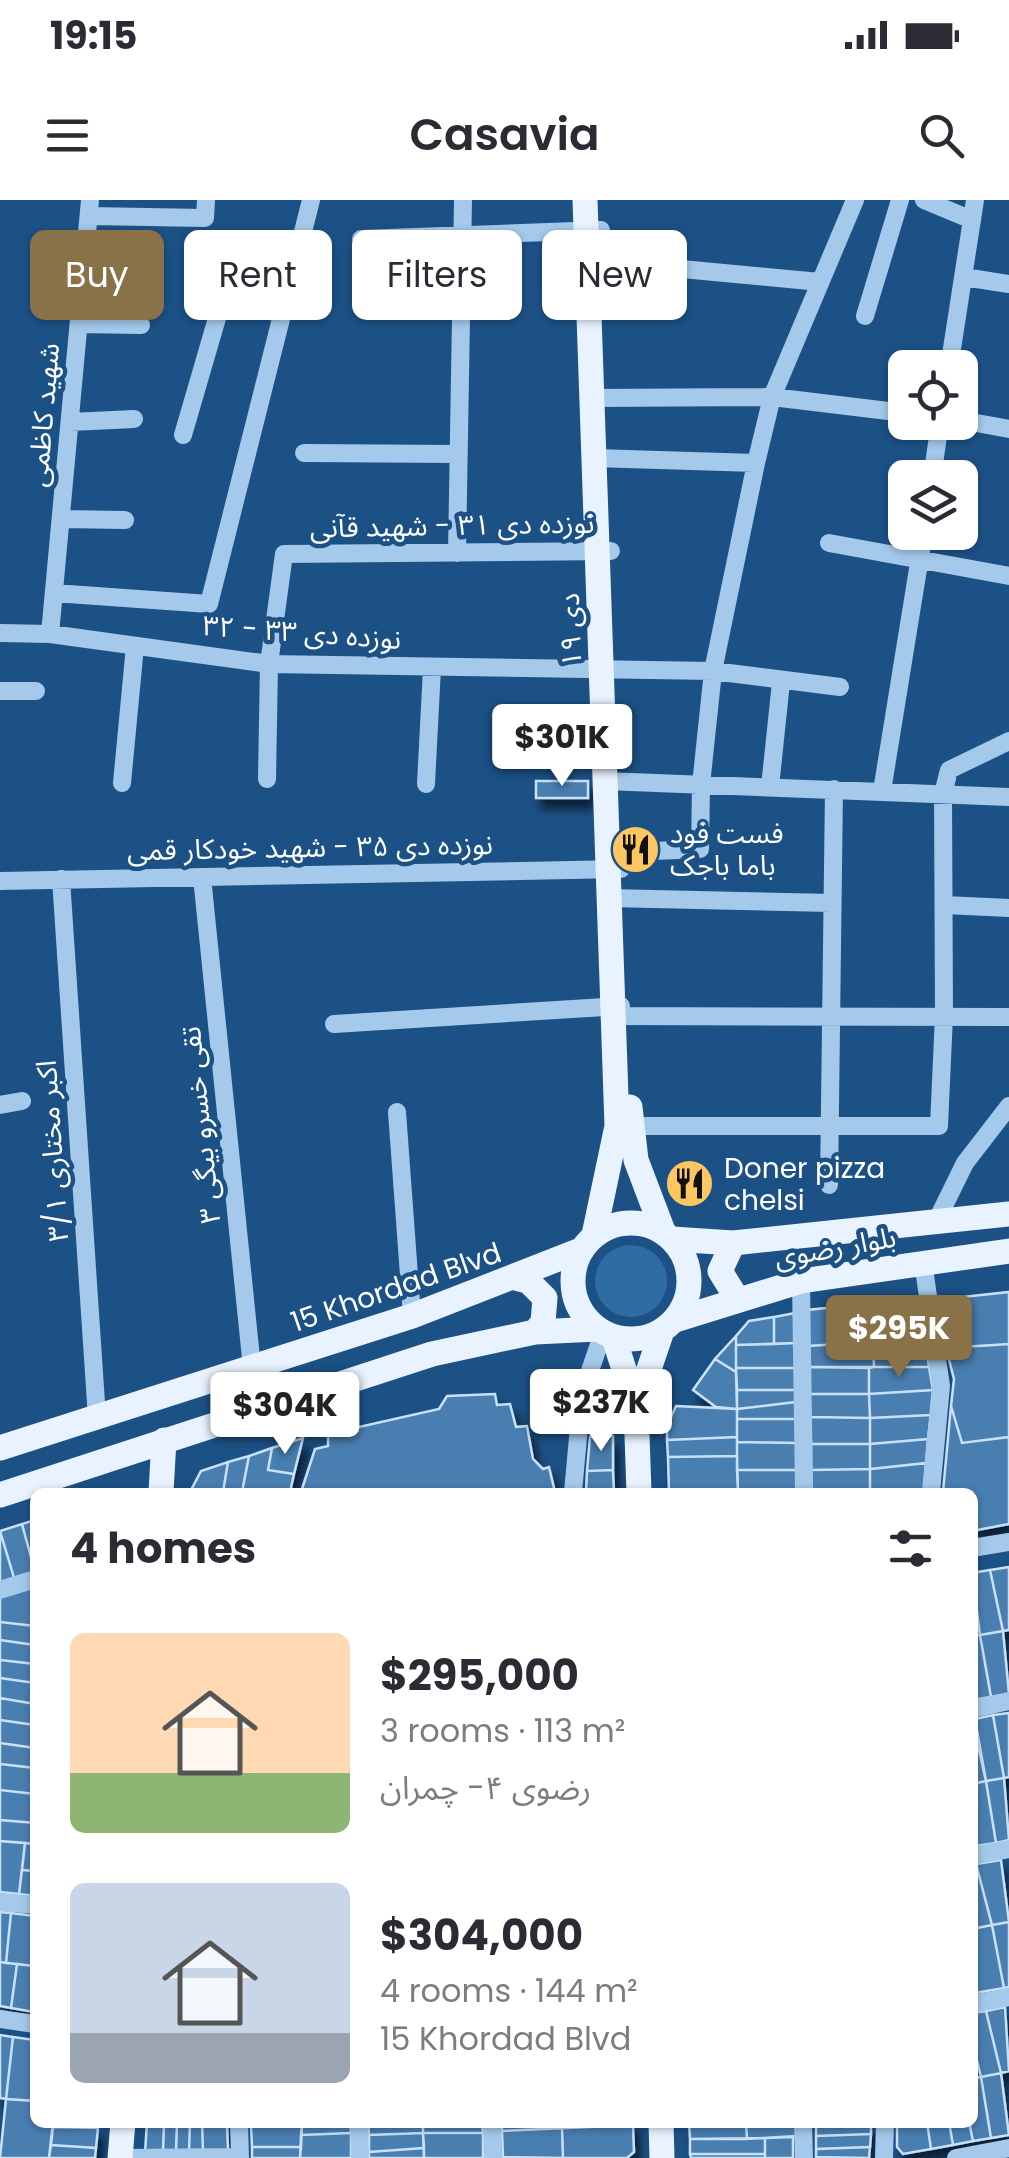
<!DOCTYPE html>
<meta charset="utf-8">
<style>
:root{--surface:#fff;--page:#f2f2f3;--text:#2b2b33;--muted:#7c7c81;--accent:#897148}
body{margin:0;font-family:Poppins,"Noto Sans Arabic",sans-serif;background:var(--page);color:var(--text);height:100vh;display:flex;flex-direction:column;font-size:38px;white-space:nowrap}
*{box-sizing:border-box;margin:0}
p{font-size:32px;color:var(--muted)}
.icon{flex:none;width:55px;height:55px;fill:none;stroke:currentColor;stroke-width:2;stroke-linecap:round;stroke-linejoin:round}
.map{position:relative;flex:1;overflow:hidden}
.sheet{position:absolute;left:30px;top:1288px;width:948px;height:640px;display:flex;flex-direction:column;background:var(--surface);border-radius:15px;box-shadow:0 2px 8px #0004}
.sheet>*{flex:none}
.top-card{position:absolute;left:30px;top:30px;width:950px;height:90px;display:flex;gap:20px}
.tools{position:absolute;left:888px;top:150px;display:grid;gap:20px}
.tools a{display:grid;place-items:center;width:90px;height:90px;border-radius:15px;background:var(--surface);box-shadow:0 2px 8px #0004;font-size:50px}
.price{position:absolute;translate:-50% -85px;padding:0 22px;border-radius:10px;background:#fff;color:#222;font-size:32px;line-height:65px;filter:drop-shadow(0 2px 5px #0008)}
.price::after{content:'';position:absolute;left:50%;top:60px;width:30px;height:22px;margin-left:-15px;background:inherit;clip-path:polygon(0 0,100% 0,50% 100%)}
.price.on{background:var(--accent);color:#fff}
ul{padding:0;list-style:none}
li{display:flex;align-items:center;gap:30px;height:250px;padding:0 40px}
li span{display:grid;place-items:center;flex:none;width:280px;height:200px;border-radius:15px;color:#555}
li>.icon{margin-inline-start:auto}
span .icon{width:120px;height:120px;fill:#fffc;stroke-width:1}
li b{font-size:42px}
h2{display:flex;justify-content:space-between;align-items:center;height:120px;padding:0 40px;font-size:42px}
.pill{padding:0 35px;border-radius:15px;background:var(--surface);box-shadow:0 2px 8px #0004;font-size:35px;line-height:90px}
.pill.on{background:var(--accent);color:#fff}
.status{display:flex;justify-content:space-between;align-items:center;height:70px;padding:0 50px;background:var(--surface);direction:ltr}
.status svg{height:28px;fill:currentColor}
header{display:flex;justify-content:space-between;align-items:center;height:130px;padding:0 40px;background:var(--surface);font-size:45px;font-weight:600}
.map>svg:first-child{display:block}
</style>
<div class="status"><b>19:15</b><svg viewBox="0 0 49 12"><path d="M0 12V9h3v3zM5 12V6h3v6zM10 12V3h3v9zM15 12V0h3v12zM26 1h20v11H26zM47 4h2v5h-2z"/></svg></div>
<header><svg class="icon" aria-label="menu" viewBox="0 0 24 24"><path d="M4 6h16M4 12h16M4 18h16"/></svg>Casavia<svg class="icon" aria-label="search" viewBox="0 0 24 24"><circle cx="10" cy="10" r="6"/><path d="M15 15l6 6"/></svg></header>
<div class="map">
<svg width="1009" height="1958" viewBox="0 0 1009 1958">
<defs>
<filter id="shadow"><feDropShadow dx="5.5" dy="10" stdDeviation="5" flood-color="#0009"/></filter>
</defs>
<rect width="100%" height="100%" fill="#1c5186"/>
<!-- green -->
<path fill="#2f6ca4" d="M595 1081a36 36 0 1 1 72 0a36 36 0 1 1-72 0Z"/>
<!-- building -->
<path fill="#497eb1" stroke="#c9e1f8" stroke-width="2.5" filter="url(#shadow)" d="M545,45h26v29h-27z
M536,581h52v17h-52z
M1009,1092v52l-63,4 -11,-48z
M919,1098l3,20 -65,6v-19z
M857,1105l1,38 -50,3 -1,-36z
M795,1113l1,30 -22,1v-27z
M774,1117v27l-38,1v-9l13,-15z
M922,1118l3,21 -67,4 -1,-19z
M736,1136v36l-21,-13z
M925,1139l4,28h-55l-1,-25z
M873,1142l1,25h-65l-1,-21z
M796,1143v25h-60v-23z
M1009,1144v93l-47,6 -11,-37 3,-27 -8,-31z
M715,1159l21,13 1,37 -21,-2 -23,-17z
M809,1167l60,1v26h-60z
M874,1167h55l4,23 -64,4v-26z
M736,1168h60v22h-59z
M737,1190h59v12l-59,7z
M933,1190l-2,25 -61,3 -1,-24z
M495,1194l2,11 13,-1 6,23 11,-1 6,33 10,10 6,-2 6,25h-254l14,-43 13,-3v-12l111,-25 8,-13z
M809,1194h60l1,24 -60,-1z
M796,1202v17h-59v-10z
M676,1206l61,3v28l-70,3v-14z
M951,1206l11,37 47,-6v87l-37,7v-39h-29z
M931,1215l-3,24 -58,5v-26z
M810,1217l60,1v26h-59z
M737,1219h59l1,24 -60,-1z
M613,1236v34l-26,1 3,-34z
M737,1237v19l-69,1 -1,-17z
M303,1238l-9,36 -26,-4 4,-22z
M928,1239l-2,24 -56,6v-25z
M737,1242l60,1v27h-60z
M811,1244h59v25l-59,1z
M272,1248l-4,22 26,4 -4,18h-48l7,-36z
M249,1256l-7,36h-19l5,-30z
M737,1256l1,36h-69l-1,-35z
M228,1262l-5,30h-33l11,-21z
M926,1263l-2,29h-54v-23z
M870,1269v23h-58l-1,-22z
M613,1270l1,22h-28l1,-21z
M737,1270h60v22h-59z
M35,1320v52l-13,-48z
M22,1324l13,48 -20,9 -15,-50z
M0,1331l15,50 -15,4z
M1009,1367v63l-6,1 -13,-61z
M990,1370l13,61 -23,4 -8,-62z
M32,1388l3,38 -35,-4v-25z
M0,1422l35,4v19l-35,-5z
M1003,1431l6,63 -18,3 -11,-62z
M980,1435l11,62 -19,3v-64z
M0,1440l35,5v19l-35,-4z
M0,1460l35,4v19l-35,-5z
M0,1478l35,5v21l-35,-6z
M0,1498l35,6v21l-35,-5z
M1009,1513v64l-5,1 -11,-63z
M993,1515l11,63 -18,3 -11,-62z
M972,1519l14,62 -14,3z
M0,1520l35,5v23l-35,-5z
M0,1543l35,5v20l-35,-4z
M0,1564l35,4v26l-35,-4z
M1004,1578l5,62 -13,3 -10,-62z
M986,1581l10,62 -21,3 -3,-62z
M0,1590l35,4v29l-35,-3z
M0,1620l35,3v21l-35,-3z
M0,1641l25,2 -6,51 -19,-2z
M25,1643l10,1v27l-13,-1z
M1001,1660l8,62 -17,3 -16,-61z
M976,1664l16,61 -20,4v-64z
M22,1670l13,1v25l-16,-2z
M0,1712l11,1 -5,50 -6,-1z
M11,1713l24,3v50l-29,-3z
M1009,1722v65l-5,1 -12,-63z
M992,1725l12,63 -29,5 -3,-64z
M0,1762l17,2 -6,44 -11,-2z
M17,1764l18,2 -1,46 -23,-4z
M1005,1807l4,64 -8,2 -15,-62z
M986,1811l15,62 -20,4 -9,-36v-28z
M0,1835l13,2 -7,62 -6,-1z
M13,1837l22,3v61l-29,-2z
M1001,1873l8,62 -18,3 -10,-61z
M981,1877l10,61 -18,3 -4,-19 3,-44z
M6,1899l29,2v21h18l-4,36h-49z
M147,1922h17l-1,31h-18z
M164,1922h13l-1,30 -13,1z
M177,1922h13l-1,30h-13z
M190,1922h12l1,29 -14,1z
M202,1922h25l1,28 -25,1z
M302,1922h48l1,11 -50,2z
M368,1922h55v11l-54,2z
M423,1922h59l1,11h-60z
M502,1922h131v3l-131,6z
M689,1922h57l1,17h-57z
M746,1922h51v14l-50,3z
M897,1922h30l4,27 -28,5 -6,-7z
M927,1922h22l4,23 -22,4z
M949,1922h20l4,19 -20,4z
M816,1923h55v11l-55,2z
M633,1925l1,27 -7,6h-64l-1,-30z
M251,1926h51l-1,21h-49z
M53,1927l45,1 -2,20 -45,-3z
M562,1928l1,30 -60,-1 -1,-26z
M351,1933v25h-51l1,-23z
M423,1933h60v25h-59z
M423,1933l1,15 -55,4v-17z
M871,1934l-1,13 -54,2v-13z
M793,1937v21h-28v-20z
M765,1938v16h-75v-15z
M51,1945l45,3 -1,10h-46z
M252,1947h49l-1,11h-48z
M870,1947l-1,11 -53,-1v-8z
M424,1948v10h-55v-6z
M690,1954h75v4h-74z"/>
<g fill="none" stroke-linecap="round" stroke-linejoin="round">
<!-- minor -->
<path stroke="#a4c9eb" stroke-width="18" d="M924,0l48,20
M89,16l116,2 1,-18
M361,39l240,-9
M587,60l233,22
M964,77l45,7
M865,116l35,-116
M79,124l62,1
M949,168l26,-168
M591,198l181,-1 133,16
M960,220l49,9
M70,222l64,-3
M183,235l39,-134 57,12
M304,253l154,1
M594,258l162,5
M932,278l8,-56
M61,319l64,1
M829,343l180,33
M457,353l6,-353
M54,393l155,11 102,-404
M0,433l50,1 219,30 444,7 127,16
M50,434l40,-434
M0,491h36
M267,579l2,-115 15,-110 327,-3
M605,581l404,16
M122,583l13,-137
M426,584l6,-116
M770,587l11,-105
M882,591l42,-259
M654,651l46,-2 1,-64 12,-114 43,-208 16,-66 83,-197
M202,677l50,491
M61,679l36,539
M0,681l621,-12
M609,698l223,5
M945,705l64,3
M613,816l396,1
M334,824l287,-18
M0,905l22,-4
M397,912l15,204
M630,926h309l5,-111 -1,-221 6,-24 60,-29
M829,985l5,-396
M936,1022l29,-59 44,-57
M923,1062l18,124 -10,106
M801,1081l3,211
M573,1292l9,-98 21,-61
M972,1348l37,-6
M0,1390l35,-11
M972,1509l37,-8
M972,1656l37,-7
M0,1702l35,3
M972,1804l37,-7
M0,1819l35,5
M239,1922l1,36
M359,1922l1,36
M492,1922l1,36
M803,1922l1,36
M120,1958l120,-1
M884,1958l1,-36
M956,1958l53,-10"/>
<!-- major -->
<path stroke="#e9f3ff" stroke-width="25" d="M585,0l32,926 -23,109
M630,907l6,53 27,71
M573 1081a58 58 0 1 1 116 0a58 58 0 1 1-116 0Z
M672,1039l61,4 276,-29
M733,1043l-13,28 16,26
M516,1078l12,3 17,17 -2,24 -8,10
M675,1120l126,-39 208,-30
M614,1138l22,69 3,85
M636,1207l26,-76
M0,1248l412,-132 169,-66
M161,1292l3,-52
M0,1295l432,-141 103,-22 62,-3
M661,1922l1,36
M120,1958l3,-36"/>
</g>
<!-- icons -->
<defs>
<symbol id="restaurant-disc" viewBox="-11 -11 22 22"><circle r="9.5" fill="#fcc661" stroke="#1c5186"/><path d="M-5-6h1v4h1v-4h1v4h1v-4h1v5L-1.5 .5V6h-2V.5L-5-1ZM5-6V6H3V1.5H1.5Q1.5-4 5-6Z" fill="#111"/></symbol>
</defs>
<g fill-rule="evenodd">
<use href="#restaurant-disc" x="608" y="622" width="55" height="55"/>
<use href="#restaurant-disc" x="662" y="956" width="55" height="55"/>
</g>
<g text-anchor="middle" stroke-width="9" stroke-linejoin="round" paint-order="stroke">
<!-- street labels -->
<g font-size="28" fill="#fff" stroke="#1c5186">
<text transform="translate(43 215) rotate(-85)" y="10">شهید کاظمی</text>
<text transform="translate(452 325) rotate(-1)" y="10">نوزده دی ۳۱ - شهید قآنی</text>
<text transform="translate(570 430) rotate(-92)" y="10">۱۹ دی</text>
<text transform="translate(302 432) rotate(4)" y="10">۳۲ - نوزده دی ۳۳</text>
<text transform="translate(310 647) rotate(-1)" y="10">نوزده دی ۳۵ - شهید خودکار قمی</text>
<text transform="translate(200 925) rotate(-96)" y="10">۳ تقی خسرو بیگی</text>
<text transform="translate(52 951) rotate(-94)" y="10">۳/۱ اکبر مختاری</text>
<text transform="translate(835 1047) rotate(-10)" y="10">بلوار رضوی</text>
<text transform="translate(396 1087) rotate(-19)" y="10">15 Khordad Blvd</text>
</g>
<!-- poi labels -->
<g font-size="28" fill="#fff" stroke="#1c5186" text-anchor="start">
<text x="670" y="643">فست فود<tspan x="670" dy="32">باما باجک</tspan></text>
<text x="724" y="978">Doner pizza<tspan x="724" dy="32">chelsi</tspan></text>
</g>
</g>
</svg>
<div class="tools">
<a><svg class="icon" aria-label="locate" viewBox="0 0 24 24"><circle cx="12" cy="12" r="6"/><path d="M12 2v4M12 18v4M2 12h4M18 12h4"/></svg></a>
<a><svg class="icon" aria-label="layers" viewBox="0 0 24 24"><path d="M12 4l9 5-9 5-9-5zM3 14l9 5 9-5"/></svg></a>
</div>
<b class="price" style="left:562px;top:589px">$301K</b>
<b class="price on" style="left:899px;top:1180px">$295K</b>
<b class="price" style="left:601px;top:1254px">$237K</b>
<b class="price" style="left:285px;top:1257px">$304K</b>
<div class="top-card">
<a class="pill on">Buy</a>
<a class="pill">Rent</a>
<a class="pill">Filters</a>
<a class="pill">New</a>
</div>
<section class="sheet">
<h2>4 homes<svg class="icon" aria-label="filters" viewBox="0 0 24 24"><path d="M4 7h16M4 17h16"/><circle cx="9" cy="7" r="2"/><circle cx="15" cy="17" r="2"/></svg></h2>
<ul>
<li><span style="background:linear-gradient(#ffd9b3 70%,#8fb573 0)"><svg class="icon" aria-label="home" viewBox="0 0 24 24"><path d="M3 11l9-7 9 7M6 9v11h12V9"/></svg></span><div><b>$295,000</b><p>3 rooms · 113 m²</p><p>رضوی ۴- چمران</p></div></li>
<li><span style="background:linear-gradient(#c9d6e8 75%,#9aa5b1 0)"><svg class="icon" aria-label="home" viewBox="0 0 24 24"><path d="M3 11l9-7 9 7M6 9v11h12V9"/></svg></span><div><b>$304,000</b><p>4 rooms · 144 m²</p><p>15 Khordad Blvd</p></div></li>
</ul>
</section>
</div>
